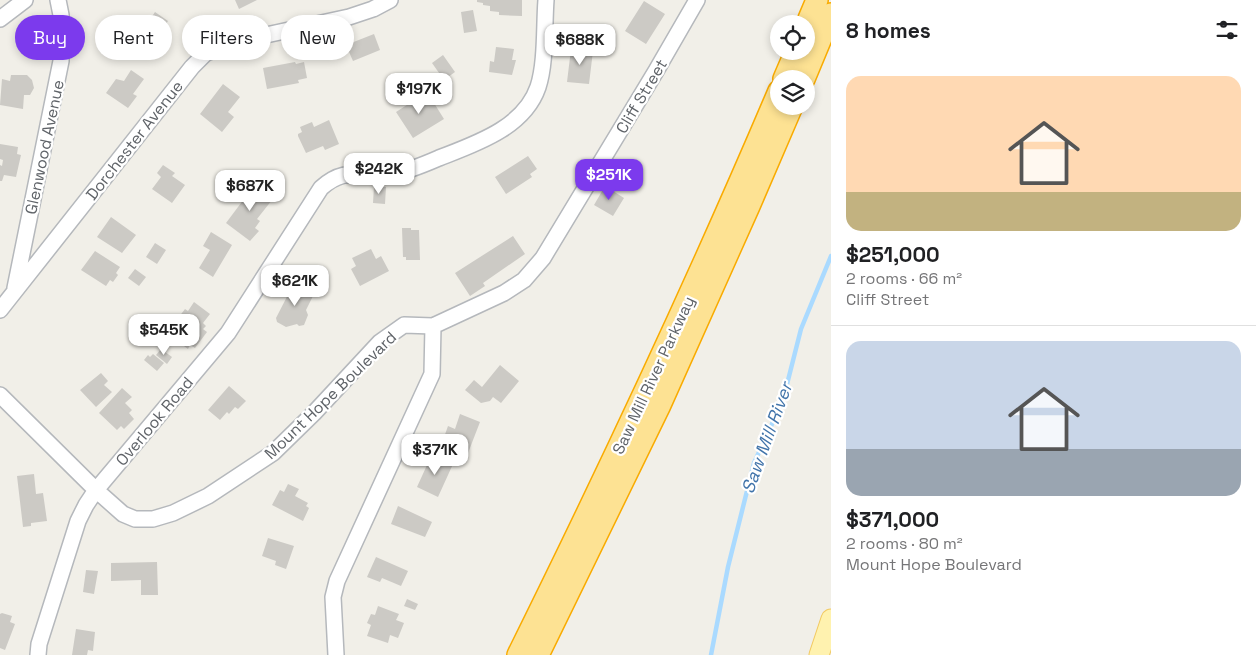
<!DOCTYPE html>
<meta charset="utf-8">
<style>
:root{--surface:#fff;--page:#f6f6f6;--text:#202124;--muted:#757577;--line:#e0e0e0;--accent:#7c3aed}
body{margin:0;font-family:"Space Grotesk",sans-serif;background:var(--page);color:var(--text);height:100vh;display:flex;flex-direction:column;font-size:19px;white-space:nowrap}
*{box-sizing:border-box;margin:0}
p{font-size:16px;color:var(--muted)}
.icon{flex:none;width:28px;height:28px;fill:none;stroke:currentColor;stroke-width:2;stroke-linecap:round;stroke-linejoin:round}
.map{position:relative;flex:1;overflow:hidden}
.drawer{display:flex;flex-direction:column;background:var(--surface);width:425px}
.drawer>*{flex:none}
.top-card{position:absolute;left:15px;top:15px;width:475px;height:45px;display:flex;gap:10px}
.controls{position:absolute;left:770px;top:15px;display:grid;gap:10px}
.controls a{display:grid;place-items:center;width:45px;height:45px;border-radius:50%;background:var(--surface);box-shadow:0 2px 8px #0003;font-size:25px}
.price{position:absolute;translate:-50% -42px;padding:0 11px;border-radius:10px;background:#fff;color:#222;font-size:16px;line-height:32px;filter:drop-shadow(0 1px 2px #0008)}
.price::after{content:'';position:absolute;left:50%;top:30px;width:15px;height:11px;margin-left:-8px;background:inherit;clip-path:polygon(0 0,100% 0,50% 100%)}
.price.active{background:var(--accent);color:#fff}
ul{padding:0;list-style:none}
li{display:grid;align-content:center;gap:10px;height:265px;padding:0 15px}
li+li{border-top:1px solid var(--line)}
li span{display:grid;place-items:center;height:155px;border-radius:15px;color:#555}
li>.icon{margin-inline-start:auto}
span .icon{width:90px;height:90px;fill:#fffc;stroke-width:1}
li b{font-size:21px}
h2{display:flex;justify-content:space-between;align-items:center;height:60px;padding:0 15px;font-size:21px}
.tag{padding:0 18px;border-radius:22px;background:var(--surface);box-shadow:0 2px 8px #0003;font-size:18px;line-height:45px}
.tag.active{background:var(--accent);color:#fff}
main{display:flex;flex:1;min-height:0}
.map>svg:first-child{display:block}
</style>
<main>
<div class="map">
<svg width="831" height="655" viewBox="0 0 831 655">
<rect width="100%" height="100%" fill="#f1efe8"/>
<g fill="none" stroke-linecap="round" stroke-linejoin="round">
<!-- stream -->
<path stroke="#aadaff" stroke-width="4.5" d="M711,655l17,-88 26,-104 29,-63 18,-71 30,-73"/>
</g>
<!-- building -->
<path fill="#cccac5" d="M235,0h22l-18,9z
M477,0h45v16l-23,-1v-3l-9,-1v-5l-7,-1v-2l-6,-1z
M644,1l21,13 -19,30 -21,-13z
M473,10l4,21 -13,2 -3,-21z
M155,12l13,9 -9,13 -12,-10z
M374,34l6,16 -27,11 -7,-16z
M496,47l18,2 -2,11h4l-4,15 -23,-3 1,-11 4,1z
M571,49l22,2 -4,33 -22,-2z
M443,55l12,17 -11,8 -12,-17z
M295,62l1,2 8,-2 3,16 -9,2 1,3 -32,6 -4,-21z
M131,70l13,9 -11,15 4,2 -9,12 -22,-15 10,-14 8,2z
M11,75h16l5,5 2,8 -4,7h-6l-1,14 -23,-4 2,-26 8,2z
M223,84l17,13 -12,15 6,5 -12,15 -22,-18z
M421,92l8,13 5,-2 10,16 -31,19 -17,-26 14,-9 -2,-3z
M329,120l10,24 -14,6 -2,-4 -17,7 -8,-17v-2l4,-2 -2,-5 12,-5 2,5z
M0,144l18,3 -1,7 4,1 -5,22 -12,-2 -2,6h-2v-16l2,1 1,-6 -3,-1z
M528,156l9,13 -7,5 2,3 -26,17 -11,-17z
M163,165l12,8 -3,3 13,9 -13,18 -20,-14 9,-12 -4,-4z
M256,183l14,11 -3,3 5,3 -15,19 3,2 -5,7 4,3 -9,10 -24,-18z
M374,186l12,1 -1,17 -12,-1z
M605,186l19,12 -11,18 -19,-11z
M111,217l25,18 -14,18 -25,-16z
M402,228h9v2h8l1,30h-14v-3h-3z
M211,232l21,13 -19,32 -14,-9 11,-18 -7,-4z
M513,236l12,18 -42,29 2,3 -15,10 -15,-23z
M155,243l11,7 -9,14 -11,-7z
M371,249l5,10 5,-3 8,15 -29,15 -9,-17 5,-3 -4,-8z
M95,251l25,16 -4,6 2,2 -5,7 -3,-2 -4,6 -25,-16z
M135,269l11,8 -7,9 -11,-8z
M294,283l20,11 -8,16 2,5 -4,10 -5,1 -2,-2 -11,3 -9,-5 -1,-4z
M194,302l16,12 -7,9 3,3 -3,3 4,3 -12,16 -5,-3 -2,4 -19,-14 6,-7 -3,-2 13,-17 3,2z
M161,349l11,8 -5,7 -11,-9z
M153,354l11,9 -7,8 -13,-11 4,-5 2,2z
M500,365l19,16 -18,22 -8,-6 -3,4 -9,2 -16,-13 9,-10 8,7z
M101,373l7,8 -4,4 8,7 -16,15 -16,-17z
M229,386l17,15 -8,8 -3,-2 -6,7 -2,-2 -7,8 -12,-10z
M122,388l10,9 -7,6 7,7 -3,3 5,6 -10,10 -3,-3 -4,4 -18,-17z
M460,414l20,8 -12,31 -26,-10 6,-17 7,3z
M432,454l21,10 -15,33 -21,-10z
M34,474l2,20 7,-1 4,28 -16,2v3l-8,1 -6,-51z
M288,484l11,5 -4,7 13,7 -2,3 3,2 -6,13 -31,-16 8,-15 4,2z
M398,506l34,16 -7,15 -34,-13z
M268,538l26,8 -8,23 -11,-4 1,-4 -14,-5z
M376,557l32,14 -7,15 -19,-8 -2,4 -13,-5z
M157,562l1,33h-17v-15l-30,1v-18z
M86,570l12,1 -4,23 -11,-2z
M407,599l11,5 -3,6 -11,-4z
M378,606l21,8 -3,6 8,3 -6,15 -8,-3 -2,8 -21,-7 4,-11 -4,-2 4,-9 4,1z
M2,613l10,3 -2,6 5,2 -10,26 -5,-2v-34z
M76,629l19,3 -2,19 -5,-1 -1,5h-15z"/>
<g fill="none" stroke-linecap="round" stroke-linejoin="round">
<defs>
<path id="minor" d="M0,19l25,-19
M15,288l46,-227v-46l-3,-15
M0,310l192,-243 14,-14 28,-11 115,-25 24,-8 17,-9
M433,326l71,-33 20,-13 19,-22 113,-187 41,-71
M0,395l96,95 27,24 12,5h18l20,-6 35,-17 65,-43 41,-40 66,-71 24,-17 29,1 -1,48 -95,207 -4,16 3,58
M38,655l1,-11 39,-123 8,-16 10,-15 132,-157 93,-145c26,-23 38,-9 68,-13 17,-3 34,-10 50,-17 36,-14 85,-30 99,-71 8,-24 6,-61 8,-87"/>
<path id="major" d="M819,655l12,-36"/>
<path id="highway" d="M806,26l11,-26
M784,79l12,-28
M804,79l27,-65
M518,655c92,-186 180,-373 261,-564
M538,655l121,-248 90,-201 43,-100"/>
</defs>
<!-- minor casing -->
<use href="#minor" stroke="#b5b8bc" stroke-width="18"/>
<!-- major casing -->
<use href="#major" stroke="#f2c960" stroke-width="21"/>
<!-- highway casing -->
<use href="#highway" stroke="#f9ab00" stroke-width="24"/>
<!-- minor -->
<use href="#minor" stroke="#fff" stroke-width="15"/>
<!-- major -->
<use href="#major" stroke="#fff2af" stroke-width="19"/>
<!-- highway -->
<use href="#highway" stroke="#fde293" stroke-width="21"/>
</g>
<g text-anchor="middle" stroke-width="4.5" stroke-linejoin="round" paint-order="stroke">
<!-- street labels -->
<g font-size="16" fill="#5f6368" stroke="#fff">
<text transform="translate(641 96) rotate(-59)" y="6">Cliff Street</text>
<text transform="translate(134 140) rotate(-52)" y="6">Dorchester Avenue</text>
<text transform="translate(44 147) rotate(-78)" y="6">Glenwood Avenue</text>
<text transform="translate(653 375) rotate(-65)" y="6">Saw Mill River Parkway</text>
<text transform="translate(330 395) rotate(-44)" y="6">Mount Hope Boulevard</text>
<text transform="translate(154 421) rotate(-50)" y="6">Overlook Road</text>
</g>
<!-- water labels -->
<g font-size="18" font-style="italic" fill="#4174aa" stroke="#fff">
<text transform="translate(767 438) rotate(-70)" y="6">Saw Mill River</text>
</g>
</g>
</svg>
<div class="controls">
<a><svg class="icon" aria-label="locate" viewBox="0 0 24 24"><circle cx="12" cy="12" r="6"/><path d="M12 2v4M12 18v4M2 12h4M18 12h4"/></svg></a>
<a><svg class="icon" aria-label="layers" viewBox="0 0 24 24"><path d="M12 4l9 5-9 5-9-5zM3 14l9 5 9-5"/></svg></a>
</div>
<b class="price" style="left:580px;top:66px">$688K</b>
<b class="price" style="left:419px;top:115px">$197K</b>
<b class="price" style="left:379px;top:195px">$242K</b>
<b class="price active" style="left:609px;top:201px">$251K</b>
<b class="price" style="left:250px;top:212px">$687K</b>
<b class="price" style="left:295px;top:307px">$621K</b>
<b class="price" style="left:164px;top:356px">$545K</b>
<b class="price" style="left:435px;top:476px">$371K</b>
<div class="top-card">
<a class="tag active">Buy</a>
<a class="tag">Rent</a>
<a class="tag">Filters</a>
<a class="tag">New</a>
</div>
</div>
<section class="drawer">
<h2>8 homes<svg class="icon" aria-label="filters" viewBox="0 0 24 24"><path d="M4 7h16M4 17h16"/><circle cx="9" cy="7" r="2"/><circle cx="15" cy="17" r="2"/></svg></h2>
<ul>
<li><span style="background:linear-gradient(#ffd9b3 75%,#c2b280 0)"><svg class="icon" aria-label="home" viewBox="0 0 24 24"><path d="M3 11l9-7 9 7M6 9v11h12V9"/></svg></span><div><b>$251,000</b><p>2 rooms · 66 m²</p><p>Cliff Street</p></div></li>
<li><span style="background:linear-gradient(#c9d6e8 70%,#9aa5b1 0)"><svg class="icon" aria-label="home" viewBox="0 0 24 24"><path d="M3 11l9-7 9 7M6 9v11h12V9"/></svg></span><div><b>$371,000</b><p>2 rooms · 80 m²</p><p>Mount Hope Boulevard</p></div></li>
</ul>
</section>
</main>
